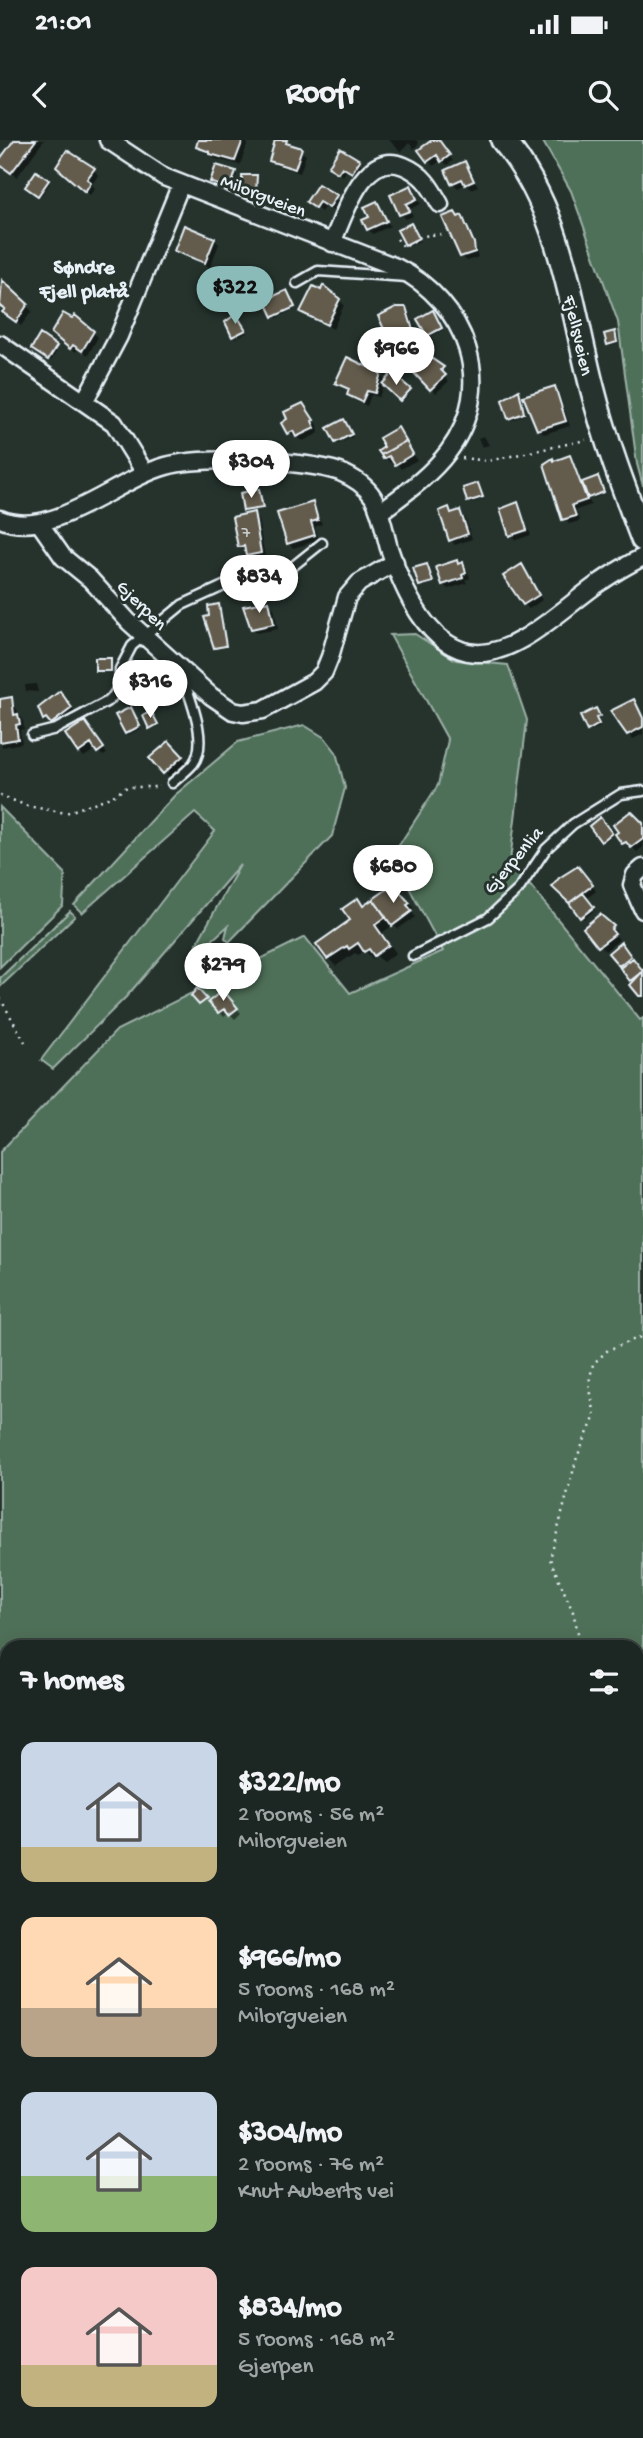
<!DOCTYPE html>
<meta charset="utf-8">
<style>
:root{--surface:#1c2622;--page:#252e2a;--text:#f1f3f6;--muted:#a0a5a5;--line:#3a4340;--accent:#8bbbb9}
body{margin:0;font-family:"Gochi Hand",sans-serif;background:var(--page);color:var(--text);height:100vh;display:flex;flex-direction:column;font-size:26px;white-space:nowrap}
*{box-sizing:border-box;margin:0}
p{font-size:23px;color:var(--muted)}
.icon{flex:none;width:38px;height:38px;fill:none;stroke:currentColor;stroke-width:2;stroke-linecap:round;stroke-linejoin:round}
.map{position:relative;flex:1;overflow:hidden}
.side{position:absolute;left:0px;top:1500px;width:644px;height:800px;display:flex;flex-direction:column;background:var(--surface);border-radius:21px 21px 0 0;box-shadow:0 4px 18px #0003,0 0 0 2px var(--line)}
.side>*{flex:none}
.price{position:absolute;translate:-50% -60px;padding:0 16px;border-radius:24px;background:#fff;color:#222;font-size:23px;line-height:46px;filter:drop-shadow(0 2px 4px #0008)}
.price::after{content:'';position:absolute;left:50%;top:42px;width:21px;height:16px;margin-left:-10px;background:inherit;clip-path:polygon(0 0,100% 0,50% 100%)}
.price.active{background:var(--accent);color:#111}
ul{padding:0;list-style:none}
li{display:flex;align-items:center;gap:21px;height:175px;padding:0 21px}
li span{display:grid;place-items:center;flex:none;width:196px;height:140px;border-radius:14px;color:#555}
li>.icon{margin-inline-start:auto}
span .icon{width:84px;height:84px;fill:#fffc;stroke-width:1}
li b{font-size:30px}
h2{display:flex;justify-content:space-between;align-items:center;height:84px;padding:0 21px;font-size:30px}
.status{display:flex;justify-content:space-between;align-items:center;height:49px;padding:0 35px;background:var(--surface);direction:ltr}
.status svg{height:19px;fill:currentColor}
header{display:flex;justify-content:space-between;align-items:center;height:91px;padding:0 21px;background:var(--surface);font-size:32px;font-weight:700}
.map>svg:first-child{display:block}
</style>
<div class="status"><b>21:01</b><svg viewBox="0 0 49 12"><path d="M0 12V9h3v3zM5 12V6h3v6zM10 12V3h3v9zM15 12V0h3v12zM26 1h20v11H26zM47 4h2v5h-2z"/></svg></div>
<header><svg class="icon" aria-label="back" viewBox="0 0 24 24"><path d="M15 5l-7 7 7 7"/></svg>Roofr<svg class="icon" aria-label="search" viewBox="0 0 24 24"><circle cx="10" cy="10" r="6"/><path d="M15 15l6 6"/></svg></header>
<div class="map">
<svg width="643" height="2298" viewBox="0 0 643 2298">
<rect width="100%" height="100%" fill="#26332d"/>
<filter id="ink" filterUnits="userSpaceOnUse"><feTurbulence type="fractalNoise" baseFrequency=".0143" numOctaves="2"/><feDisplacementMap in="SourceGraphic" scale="14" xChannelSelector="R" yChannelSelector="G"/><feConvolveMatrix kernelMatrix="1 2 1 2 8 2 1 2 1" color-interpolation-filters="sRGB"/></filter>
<g filter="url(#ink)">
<!-- green -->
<path fill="#4f7059" stroke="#9cb0a8" stroke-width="2" fill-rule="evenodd" d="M542,0h101v346l-6,-22 -19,-142 -47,-131z
M415,494l41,26 52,5 19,55 -17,141 130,159 3,-2v1420h-643v-1286l117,-122 188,-93 45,56 93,-42 -51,-95 46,-71 10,-45 -58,-105zM7,1507h630v785h-630z
M304,585l21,13 11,14 9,36 -13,48 -103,106 -4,-4 3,-12 -27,24 -5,-5 44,-80 -114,132 -73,72 -12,-9 174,-229 -20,-18 -113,100 -8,-8 101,-110 63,-53z
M0,667l65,66 -2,32 -63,62z
M70,771l5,5 -75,71v-9z"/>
<!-- shadow -->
<path fill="#0007" d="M16,0h28l-27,37 -17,-13z
M200,0h45l3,3 -8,22 -24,-6 -13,-8 -5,-5z
M277,0l9,1 20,14 -6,18 -25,-8 -5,-5z
M389,0h27l3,3 -5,6 -5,-6 -8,9z
M437,0l16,21 -6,4 -5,-5 -9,6 -12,-16z
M358,21l5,5 -6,10 -10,-6 -4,6 -12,-9z
M465,23l13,23 -7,3 -5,-5 -8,4 -5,-5z
M218,27l19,8 -5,15 -18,-7z
M94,30l4,5 -6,10 3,3 -5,7 -27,-23z
M257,37l1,18 -13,-1 -2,-2z
M48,41l2,2 -10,14 -11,-8z
M319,46l22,16 -6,10 -10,-6 -4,6 -12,-10z
M410,47l11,17 -11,5 3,7 -7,3 -5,-5z
M377,63l13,23 -17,8 -5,-5z
M455,74l12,8 11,35 -11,4 -5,-5z
M413,87l7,14 -11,5 -9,-15z
M214,99l5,5 -9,23 -34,-17z
M2,142l30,29 -11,15 -21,-21z
M314,148l18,4 12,13 -11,24 -31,-17z
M288,154l7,15 -18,9 -2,-2z
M405,169l5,5 7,20 -23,8 -5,-5z
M434,175l9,15 -13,7 -2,-2z
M239,177l8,16 -12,5 -8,-16z
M93,192l5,5 -10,18 -10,-6 -2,3 -18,-15z
M614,193l4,11 -8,2 -2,-2z
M40,197l18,12 -7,12 -16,-11z
M428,218l19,15 -3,3 5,5 -13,12 -21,-22z
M380,234l7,7 6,-6 18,17 -8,9 -19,-17 -5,13 -8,-2 -4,11 -13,-6 -5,-5 1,-4 -13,-8z
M555,248l4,5 11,33 -26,8 -5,-5z
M518,252l7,23 -13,5 -2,-2z
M307,270l11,15 1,8 -16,8 -15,-8z
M345,283l8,14 -15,7 -2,-2z
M398,289l19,31 -16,9 -7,-9 -4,3 -9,-12z
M484,296l5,9 -7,2 -4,-9z
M570,317l13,27 16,-4 5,14 -12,5 -6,-6 5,12 -15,5 4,11 -11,3 -5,-5 -17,-57z
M478,345l6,14 -13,4 -2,-2z
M259,351l5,18 -13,2 7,8 7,38 -13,3 -12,-14 9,-31 -4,-5z
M312,364l10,20 -7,3 4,13 -26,8 -5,-5z
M517,364l14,31 -15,5 -5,-5z
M448,369l17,8 7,22 -17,6 -4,-5z
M456,422l11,7 3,9 -5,2 2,3 -19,6 -5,-5z
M426,426l8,17 -12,4 -1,-2z
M522,427l20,33 -13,9 -5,-5z
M269,463l5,5 4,21 -21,4 -5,-5z
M218,466l9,41 -9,2 -12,-31 5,-1z
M110,520l2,13 -16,-3z
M36,544l2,8 -12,-1 -1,-6z
M64,558l12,16 -19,14 -16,-14z
M11,559l12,22 1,8 -4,1 2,13 -20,4 -2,-47z
M633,562l10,14v18l-10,5 -20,-27z
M132,571l9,18 -13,6 -2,-2z
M597,572l3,15 -9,4 -2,-2z
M89,588l18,26 -4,2 -7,-7 -12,8 -5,-5z
M169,603l17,19 -17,15 -17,-19z
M600,680l13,15 -9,7 -13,-16z
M643,687v20l-6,5 -6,-6 -3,2 -4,-5z
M583,733l13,18 -10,8 9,11 -11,9 -30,-32z
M393,747l21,21 -3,2 4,7 -17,12 -5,-4 -11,8 14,20 -13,9 -6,-6 -4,3 -8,-8 -7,4 -3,-2 -19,13 -8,-8 25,-37 5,-21 7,7z
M600,777l17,15 -2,2 4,6 -14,11 -19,-23z
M620,805l23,28v22l-33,-42z
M227,857l14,16 -6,6 -6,-6 -5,4 -13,-15z"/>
<!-- building -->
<path fill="#645c4d" stroke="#e8f1f8" stroke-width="2" d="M14,0h22l-25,33 -11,-8v-6z
M198,0h45l-8,21 -25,-7v-2l-14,-5z
M275,0h12l-1,3 16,5 -7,21 -26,-8z
M432,0h7l11,15 -9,7 -4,-7 -10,7 -9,-12z
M340,8l20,12 -8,13 -10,-6 -4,6 -10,-6z
M67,10l28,18 -8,11 4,3 -6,10 -29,-25z
M465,21l9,20 -9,4 -3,-6 -11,5 -6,-14z
M216,25l20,6 -6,18 -20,-7z
M36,31l13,9 -11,16 -13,-9z
M242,35h15l-1,18h-14z
M318,44l19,11 -8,13 -10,-6 -4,6 -9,-6z
M411,45l6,14 -11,5 4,7 -11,4 -9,-20z
M377,61l10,20 -20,9 -5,-10 7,-3 -5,-10z
M455,72l3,5 4,-2 12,28 1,9 -15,5 -18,-40z
M411,83l8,15 -14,7 -8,-15z
M184,85l31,13 -10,25 -31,-12z
M2,140l26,24 -12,18 -14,-10 3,-3 -5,-3z
M323,145l17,14 -13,26 -27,-13 13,-26 8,4z
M287,150l8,17 -22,10 -8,-17z
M396,167h10l7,23 -25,8 -10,-22z
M433,170l9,18 -15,8 -10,-17z
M63,173l9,5 3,-3 19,16 -12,20 -9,-6 -3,4 -19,-16z
M236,174l10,16 -14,7 -7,-15z
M615,191l2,11 -10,3 -3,-11z
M40,194l17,12 -9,14 -17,-11z
M428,216l16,11 -3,3 5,5 -16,15 -18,-19z
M347,217l34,16 -6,20 -8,-2 -5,11 -15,-7 2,-6 -14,-6z
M392,233l19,16 -11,12 -18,-17z
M555,246l11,35 -29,9 -14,-34z
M519,250l5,23 -16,6 -6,-19z
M303,263l11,17 -2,1 3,7 -19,9 -3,-6 -6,3 -6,-11 6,-4 -3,-7z
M344,279l8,15 -17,9 -8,-15z
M398,287l8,14 -25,14 -3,-4 6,-4 -5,-9z
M406,301l7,13 -18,11 -6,-9 -6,3 -2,-4z
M570,315l17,45 -15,5 4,11 -14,4 -18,-56 9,-6 1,3z
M598,336l6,16 -16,6 -6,-16z
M478,343l5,14 -16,5 -4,-14z
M259,349l4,19 -20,3 -3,-18z
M313,362l5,18 -7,2 4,13 -28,9 -10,-31z
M518,362l9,28 -18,6 -9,-27z
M449,367l2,6 9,-3 8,24 -19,7 -10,-30z
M254,372l7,41 -15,3 -2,-10 -6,1 -6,-30z
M457,420l1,4 5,-2 3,11 -4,2 1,3 -21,7 -6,-18z
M427,424l6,18 -14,4 -6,-18z
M522,424l17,31 -16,10 -20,-29z
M269,461l5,23 -23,5 -8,-23z
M219,464l7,42 -12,2 -10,-31 5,-1 -1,-10z
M95,518h16v13h-16z
M60,551l12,17 -21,16 -5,-6 -3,2 -5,-12z
M12,557l2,18 4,-1 2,10 -4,1 2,14 -18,3v-43z
M634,559l9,19v9l-16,8 -17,-24z
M131,567l9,19 -15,8 -10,-19z
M596,568l4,8 -4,2 3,6 -12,7 -7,-15z
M151,571l7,13 -9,5 -6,-13z
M85,581l19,27 -7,5 -6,-9 -13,9 -13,-19z
M169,601l14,15 -20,18 -14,-16z
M631,671l12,12v16l-12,9 -5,-6 -4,2 -7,-10 3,-2 -5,-7z
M600,677l12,16 -11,9 -12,-16z
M578,726l15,19 -24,18 -17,-16 7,-9z
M393,745l17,18 -3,2 5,6 -20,15 -19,-27z
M583,753l11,14 -14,11 -11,-15z
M358,758l5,8 10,-7 13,18 -11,8 14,20 -15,11 -5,-7 -5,3 -6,-9 -9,6 -2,-3 -20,13 -11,-15 34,-24 -8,-11z
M600,774l14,12 -3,3 4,5 -17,13 -15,-19z
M621,802l10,14 -12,10 -11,-13z
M633,818l10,13 -13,10 -10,-13z
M643,831v25h-4l-9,-11z
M197,848l10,11 -8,6 -8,-9z
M223,850l15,18 -9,7 -5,-6 -6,4 -10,-11z"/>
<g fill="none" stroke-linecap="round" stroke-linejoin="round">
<defs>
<path id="service" d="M297,143l21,-12 89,6
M32,595l24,-6 54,-29 10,-14v-17l12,-23 50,-41 46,-21 44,-5 15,-8 35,-28
M172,643c7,-6 15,-12 21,-19 17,-22 -4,-68 -11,-90
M413,816l75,-38 31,-29 27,-40 27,-25 48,-30 22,-3"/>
<path id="minor" d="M108,0l56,37 232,90c70,35 102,118 52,185 -18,24 -44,42 -68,60
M332,103c13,-29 31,-94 72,-77 19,8 26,20 36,38
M0,204l114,79 31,50
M84,262l35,-66 62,-152
M0,379c52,22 115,-39 166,-53 36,-10 138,-6 174,6 12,5 26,14 33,25 9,16 11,34 16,51 13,39 38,101 86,105 43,3 92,-49 127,-72 13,-9 27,-17 41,-24
M40,384l23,33 27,22 39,43 82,74 22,15 10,2 20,-3 51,-28 10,-10 6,-15 17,-60 12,-14 36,-21
M643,728l-8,7 -3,10 11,25"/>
<path id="secondary" d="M503,0c59,71 67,161 89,247 13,52 32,102 51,152"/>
</defs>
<!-- service casing -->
<use href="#service" stroke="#e8f1f8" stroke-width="13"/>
<!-- minor casing -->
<use href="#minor" stroke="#e8f1f8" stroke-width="21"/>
<!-- secondary casing -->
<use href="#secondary" stroke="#e8f1f8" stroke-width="28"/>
<!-- path -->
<path stroke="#e8f1f8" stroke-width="2.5" stroke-dasharray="2 5" stroke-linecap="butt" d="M397,99l7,8 18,-11 21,-2
M462,318l26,3 98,-21
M0,655l27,11 39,7 47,-17 14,-9h33
M0,858l25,44
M578,1507l1,-10 -6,-25 -23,-53 27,-102 18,-41 -6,-33 4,-19 15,-14 35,-14
M0,1819l7,15
M324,2292l7,6"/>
<!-- service -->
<use href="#service" stroke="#26332d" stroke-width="8"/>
<!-- minor -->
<use href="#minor" stroke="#26332d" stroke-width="16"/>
<!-- secondary -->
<use href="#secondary" stroke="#26332d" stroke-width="23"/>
</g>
</g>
<g text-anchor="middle" stroke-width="6" stroke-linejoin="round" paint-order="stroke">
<!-- number labels -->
<g font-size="16" fill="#c7cccd">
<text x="246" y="397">7</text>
</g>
<!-- street labels -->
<g font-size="19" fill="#e8f1f8" stroke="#26332d">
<text transform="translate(264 54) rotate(21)" y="7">Milorgveien</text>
<text transform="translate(580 195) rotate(77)" y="7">Fjellsveien</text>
<text transform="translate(143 464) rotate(45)" y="7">Gjerpen</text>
<text transform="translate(512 719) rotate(-50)" y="7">Gjerpenlia</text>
</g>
<!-- neighbourhood labels -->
<g font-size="21" font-weight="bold" fill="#e8f1f8" stroke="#26332d">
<text x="84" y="133">Søndre<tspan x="84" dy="24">Fjell platå</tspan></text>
</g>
</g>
</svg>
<b class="price active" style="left:235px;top:186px">$322</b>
<b class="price" style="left:396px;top:247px">$966</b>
<b class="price" style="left:251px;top:360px">$304</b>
<b class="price" style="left:259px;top:475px">$834</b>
<b class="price" style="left:150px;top:580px">$316</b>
<b class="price" style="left:393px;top:765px">$680</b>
<b class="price" style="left:223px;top:863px">$279</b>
<section class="side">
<h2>7 homes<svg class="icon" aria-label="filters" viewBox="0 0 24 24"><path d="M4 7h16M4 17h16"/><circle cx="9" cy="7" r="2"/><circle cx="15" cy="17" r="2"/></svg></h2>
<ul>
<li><span style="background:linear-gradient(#c9d6e8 75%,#c2b280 0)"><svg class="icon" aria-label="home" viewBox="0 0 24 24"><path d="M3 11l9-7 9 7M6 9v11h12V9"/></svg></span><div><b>$322/mo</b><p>2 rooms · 56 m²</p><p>Milorgveien</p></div></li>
<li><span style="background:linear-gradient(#ffd9b3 65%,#b9a48a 0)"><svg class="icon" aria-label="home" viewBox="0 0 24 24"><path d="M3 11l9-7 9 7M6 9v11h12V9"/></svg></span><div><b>$966/mo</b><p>5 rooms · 168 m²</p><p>Milorgveien</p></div></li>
<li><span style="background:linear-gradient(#c9d6e8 60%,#8fb573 0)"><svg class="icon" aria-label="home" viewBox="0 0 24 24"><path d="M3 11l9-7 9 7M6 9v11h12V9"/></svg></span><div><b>$304/mo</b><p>2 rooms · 76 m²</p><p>Knut Auberts vei</p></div></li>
<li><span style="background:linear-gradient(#f6c9c9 70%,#c2b280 0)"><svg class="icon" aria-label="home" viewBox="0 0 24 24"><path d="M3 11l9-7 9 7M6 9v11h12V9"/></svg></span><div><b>$834/mo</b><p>5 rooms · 168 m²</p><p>Gjerpen</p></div></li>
</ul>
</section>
</div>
